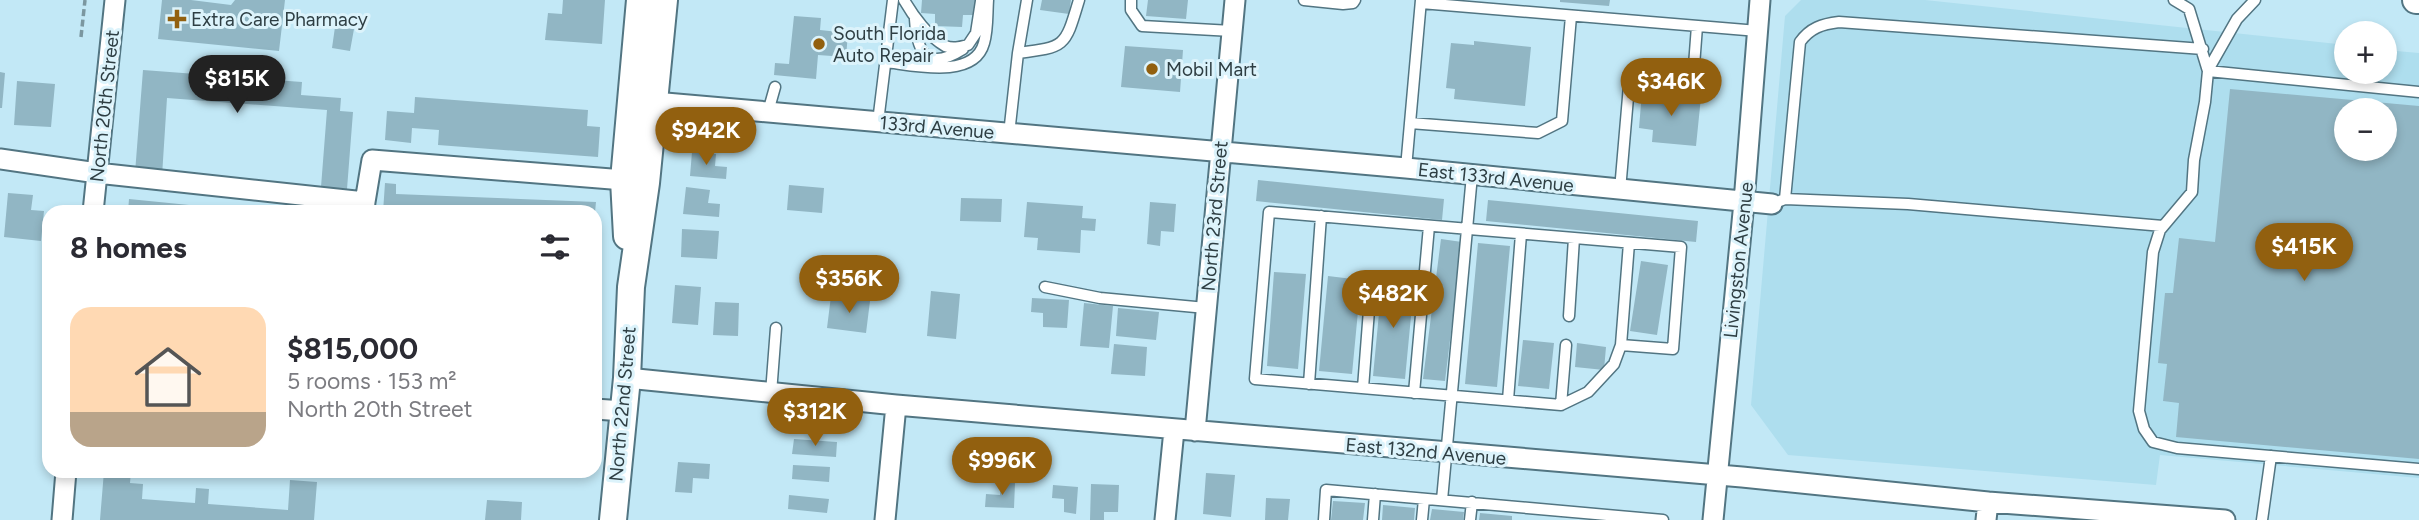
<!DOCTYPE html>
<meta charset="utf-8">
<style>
:root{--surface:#fff;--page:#f7f7f7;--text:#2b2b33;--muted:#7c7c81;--accent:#92600f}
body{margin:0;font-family:Figtree,sans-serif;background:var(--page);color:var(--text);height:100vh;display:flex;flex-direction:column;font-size:26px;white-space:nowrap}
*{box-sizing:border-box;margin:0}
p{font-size:23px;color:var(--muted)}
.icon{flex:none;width:38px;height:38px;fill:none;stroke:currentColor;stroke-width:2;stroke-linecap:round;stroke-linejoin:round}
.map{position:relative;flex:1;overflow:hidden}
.side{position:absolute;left:42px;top:205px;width:560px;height:273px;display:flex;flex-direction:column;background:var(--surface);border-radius:21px;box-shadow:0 4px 10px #0003}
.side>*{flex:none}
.tools{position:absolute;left:2334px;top:21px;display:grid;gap:14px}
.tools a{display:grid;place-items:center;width:63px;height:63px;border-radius:50%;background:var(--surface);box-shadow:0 4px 10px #0003;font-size:35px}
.price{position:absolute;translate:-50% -60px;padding:0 16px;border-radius:24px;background:var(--accent);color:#fff;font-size:23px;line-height:46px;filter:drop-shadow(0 2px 4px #0008)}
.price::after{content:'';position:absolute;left:50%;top:42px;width:21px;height:16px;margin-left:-10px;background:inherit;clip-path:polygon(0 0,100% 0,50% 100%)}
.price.active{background:#222;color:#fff}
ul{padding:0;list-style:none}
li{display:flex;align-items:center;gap:21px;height:175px;padding:0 28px}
li span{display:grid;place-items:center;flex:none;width:196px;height:140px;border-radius:21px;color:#555}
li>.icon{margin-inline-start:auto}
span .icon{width:84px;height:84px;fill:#fffc;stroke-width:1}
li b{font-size:30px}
h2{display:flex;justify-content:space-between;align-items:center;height:84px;padding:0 28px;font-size:30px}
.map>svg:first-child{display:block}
</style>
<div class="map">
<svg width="2419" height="520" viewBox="0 0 2419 520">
<rect width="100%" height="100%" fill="#c2e8f6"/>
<!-- built -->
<path fill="#aedeee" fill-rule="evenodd" d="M1801,0h124l422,45v27h38v-22l34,3v425l-259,-23 -4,30 -368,-30 -37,-50 34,-389zM2347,110h38v39h-38z"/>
<!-- building -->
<path fill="#91b6c4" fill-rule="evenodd" d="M162,0h29l40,5 4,-5h50l-6,51 -121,-12z
M563,0h42l-3,44 -57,-4 3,-27 14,1z
M922,0h56l-1,15h-14l-1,12 -27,-1v-12l-14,-1z
M1042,0h29l-2,14 -29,-4z
M1148,0h40l-2,19 -40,-3z
M1560,0h50l-1,6 -49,-4z
M794,16l27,2 -1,12 28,3 -2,24 -28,-2 -2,24 -42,-4 1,-12 14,1z
M335,27l19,2 -4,22 -18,-3z
M1474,41l57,6 -6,59 -71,-7 1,-10 -9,-1 5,-45 23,2z
M1125,46l58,4 -3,42 -59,-5z
M143,70l159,12 -1,13 40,3 -1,13 13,1 -6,77 -26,-2 6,-77 -160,-12 -5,78 -27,-3z
M0,72l5,1 -3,35h-2z
M17,81l38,3 -4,43 -37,-2z
M2230,89l189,17v353l-243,-22 3,-34 -16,-2 4,-37 -9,-1 7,-70h8l6,-55 36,4zM2347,110h38v39h-38z
M1642,92l59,5 -5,49 -44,-4 1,-12 -14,-2z
M415,97l173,13 -1,16 13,1 -2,30 -160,-12 1,-15 -27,-2 -1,15 -26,-3 2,-29 27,2z
M692,152l24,2 -1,12 12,1 -1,12 -36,-3z
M1258,180l186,19 -2,21 -186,-19z
M385,183l11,1v10l200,8 -1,10h-212z
M789,185l35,3 -2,25 -35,-3z
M686,187l24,3 -2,13 12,1 -1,13 -36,-3z
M8,193l25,2 -2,15 13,1 -3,30 -37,-4z
M961,198l41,1 -1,23 -41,-1z
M129,199l110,11v2h-111z
M1488,200l210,21 -2,21 -210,-21z
M1027,202l56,4 -1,12 14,1 -1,12 -14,-1 -1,23 -43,-3 1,-12 -14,-1z
M1150,202l26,2 -2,28 -13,-1 -1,15 -13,-2z
M682,229l37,2 -2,28 -36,-2z
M1441,239l21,3 -17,139 -22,-2z
M1478,243l32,3 -13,141 -32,-3z
M1641,261l27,4 -11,70 -27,-4z
M1274,272l32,2 -8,95 -31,-3z
M1328,276l33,4 -9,94 -33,-3z
M1382,282l32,3 -9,94 -32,-3z
M675,285l26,2 -3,38 -26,-2z
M931,291l29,3 -4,45 -29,-3z
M831,296l39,5 -4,32 -39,-5z
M1032,298l37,2 -2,28 -24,-1v-14l-12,-1z
M715,302l24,1 -1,33 -25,-1z
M1084,303l29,3 -4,42 -29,-2z
M1118,308l41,4 -3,28 -40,-4z
M1523,340l31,3 -5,46 -31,-3z
M1577,343l29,4 -2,23 -29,-3z
M1114,344l33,3 -2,29 -34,-2z
M794,439l43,3 -1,15 -44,-3z
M678,462l32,2 -1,15 -16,-1 -1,15 -17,-1z
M793,465l37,2 -1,15 -37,-3z
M104,471h27l-1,12 13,1 -1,15 53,4 1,-15 13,1 -1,15 80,6 2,-30 27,2 -3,38h-214z
M495,471h67v7l-67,-5z
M1206,473l29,2 -4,42 -28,-3z
M1001,482l14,1 -1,25 -29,-1 1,-13 14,1z
M1091,484l28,1 -1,27h-14v8h-14z
M1053,485l25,2 -2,27 -12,-2v-13l-12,-1z
M789,495l40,4 -2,14 -39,-4z
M1266,498l24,1 -2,21h-23z
M487,500l35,2 -1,18h-36z
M1333,501l32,2 -2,17h-32z
M1383,505l32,3 -1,12h-32z
M1432,509l32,3 -1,8h-33z
M1480,513l32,3v4h-33z"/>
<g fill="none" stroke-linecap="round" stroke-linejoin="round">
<defs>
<path id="lane" d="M904,0c9,16 25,37 41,46 8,3 15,1 23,-1l8,-12 5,-32
M1131,0v10l11,16 90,5
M1304,0l39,4 10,-1 2,-3
M2174,0l15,9 19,62 -3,31 -11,58 -2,32 -32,38 -7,22 -14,159 5,18 9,13 24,6 242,21
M1421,3l337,28
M915,19c2,36 13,52 48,30
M1018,53c48,-6 47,-6 61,-53
M886,62c27,3 88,18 98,-19 4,-13 3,-29 4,-43
M2208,70l29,-51 18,-19
M2208,71l211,21
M768,112l7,-25
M878,122l15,-122
M1410,123l128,10 24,-12 9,-105
M1009,134l9,-81 9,-53
M1406,168l15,-168
M1620,190l10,-116 63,5 4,-53
M1785,199l123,5 255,22
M1772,204l13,-5 15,-157c10,-14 22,-18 39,-20l364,27
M1045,287l55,11 106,10
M1569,316l5,-78
M1621,345l52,4 8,-102c-137,-12 -275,-23 -412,-35l-14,167 306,26 27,-13 26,-28 7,-19 8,-102
M1309,384l12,-168
M1363,388l8,-104
M771,393l5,-65
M1414,393l15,-167
M1508,400l13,-166
M1561,405l5,-60
M1442,500l30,-325
M1324,520l2,-30 337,30
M1373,520l2,-26
M1422,520l2,-21
M1470,520l2,-18
M2262,520l9,-64"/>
<path id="street" d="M654,102l752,66 366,36
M0,159l97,14 268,29 -1,10
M365,202l7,-42 252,20
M93,212l22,-212
M627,378l269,27 846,72 246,25 237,18
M595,409l28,2
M1195,431l40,-431
M62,520l4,-49
M885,520l11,-115
M1165,520l9,-90
M1713,520l31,-318 16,-202
M1986,520l2,-18"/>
<path id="secondary" d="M2416,0h3
M627,236l-3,-56 16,-180
M613,520l14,-142 4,-91 15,-104 18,-183"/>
</defs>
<!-- lane casing -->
<use href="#lane" stroke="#527582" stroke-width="13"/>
<!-- street casing -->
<use href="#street" stroke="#527582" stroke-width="23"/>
<!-- secondary casing -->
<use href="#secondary" stroke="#527582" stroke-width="30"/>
<!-- path -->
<path stroke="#7b97a0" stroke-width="3.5" stroke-dasharray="7 3.5" stroke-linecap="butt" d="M81,37l4,-37"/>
<!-- lane -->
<use href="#lane" stroke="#fff" stroke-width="10"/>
<!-- street -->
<use href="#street" stroke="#fff" stroke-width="19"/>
<!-- secondary -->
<use href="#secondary" stroke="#fff" stroke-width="26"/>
</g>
<!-- markers -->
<g fill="#92600f" stroke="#dcf3fb" stroke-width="2.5">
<path d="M173.5 8.5h7v7h7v7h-7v7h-7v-7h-7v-7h7z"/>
<circle cx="819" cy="44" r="7"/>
<circle cx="1152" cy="69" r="7"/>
</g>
<g text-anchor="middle" stroke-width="6" stroke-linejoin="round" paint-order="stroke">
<!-- poi labels -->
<g font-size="19" fill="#2e3e43" stroke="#dcf3fb" text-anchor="start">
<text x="191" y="26">Extra Care Pharmacy</text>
<text x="833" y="40">South Florida<tspan x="833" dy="22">Auto Repair</tspan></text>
<text x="1166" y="76">Mobil Mart</text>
</g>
<!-- street labels -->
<g font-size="19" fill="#2e3e43" stroke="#dcf3fb">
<text transform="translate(104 106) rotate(-84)" y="7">North 20th Street</text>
<text transform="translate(937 127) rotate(5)" y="7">133rd Avenue</text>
<text transform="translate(1496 177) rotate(6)" y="7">East 133rd Avenue</text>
<text transform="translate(1214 216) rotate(-85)" y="7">North 23rd Street</text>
<text transform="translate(1738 260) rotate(-84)" y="7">Livingston Avenue</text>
<text transform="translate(622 404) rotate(-85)" y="7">North 22nd Street</text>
<text transform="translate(1426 451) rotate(5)" y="7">East 132nd Avenue</text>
</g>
</g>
</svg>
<div class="tools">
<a>+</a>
<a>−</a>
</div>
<b class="price active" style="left:237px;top:115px">$815K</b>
<b class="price" style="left:1671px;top:118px">$346K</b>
<b class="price" style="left:706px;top:167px">$942K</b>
<b class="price" style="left:2304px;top:283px">$415K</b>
<b class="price" style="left:849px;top:315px">$356K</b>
<b class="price" style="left:1393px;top:330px">$482K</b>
<b class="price" style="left:815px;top:448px">$312K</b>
<b class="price" style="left:1002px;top:497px">$996K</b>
<section class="side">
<h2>8 homes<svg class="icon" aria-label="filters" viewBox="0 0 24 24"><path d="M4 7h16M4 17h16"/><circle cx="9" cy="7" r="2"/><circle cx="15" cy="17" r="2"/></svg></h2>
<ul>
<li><span style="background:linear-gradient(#ffd9b3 75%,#b9a48a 0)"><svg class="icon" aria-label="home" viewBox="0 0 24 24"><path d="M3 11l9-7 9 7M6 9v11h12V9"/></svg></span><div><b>$815,000</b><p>5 rooms · 153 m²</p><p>North 20th Street</p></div></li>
</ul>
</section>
</div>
